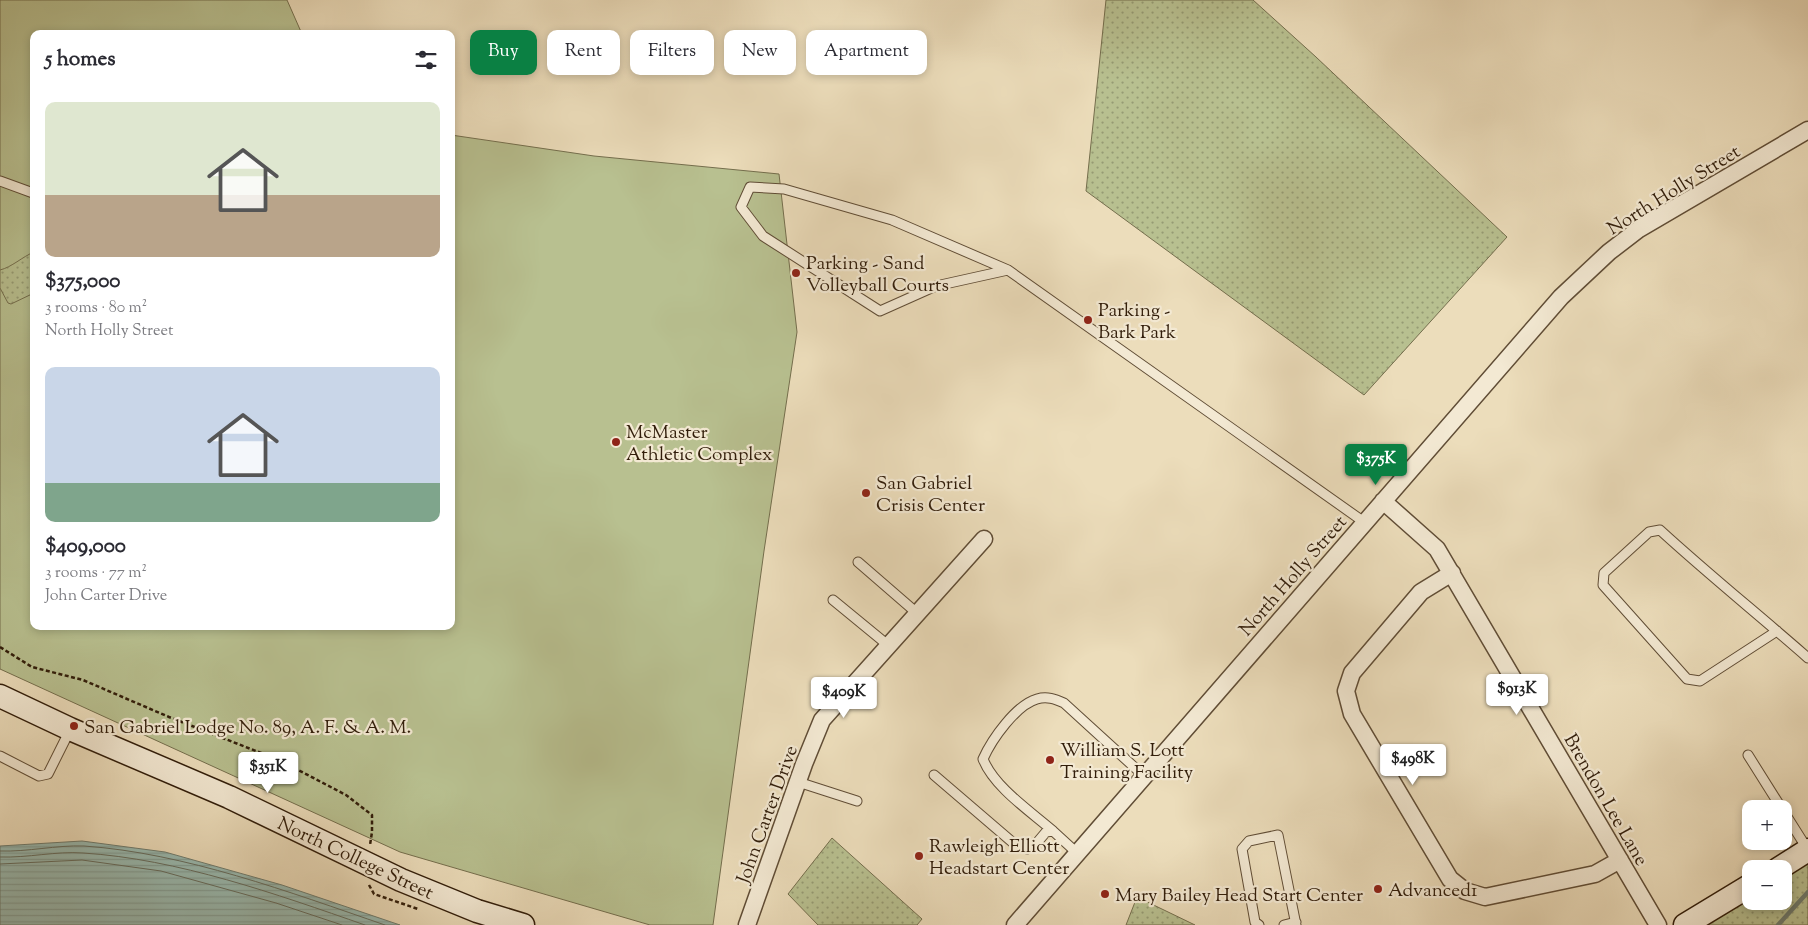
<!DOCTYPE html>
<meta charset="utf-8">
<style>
:root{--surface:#fff;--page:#f2f2f3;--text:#2b2b33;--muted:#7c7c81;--accent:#0b8043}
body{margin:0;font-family:"Sorts Mill Goudy",serif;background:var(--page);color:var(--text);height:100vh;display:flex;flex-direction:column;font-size:19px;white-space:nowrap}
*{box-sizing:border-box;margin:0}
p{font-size:16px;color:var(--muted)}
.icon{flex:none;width:28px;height:28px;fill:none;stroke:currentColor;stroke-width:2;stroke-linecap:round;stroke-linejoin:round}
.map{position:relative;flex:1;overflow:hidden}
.sheet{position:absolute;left:30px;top:30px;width:425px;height:600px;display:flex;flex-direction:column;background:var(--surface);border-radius:10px;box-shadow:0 2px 8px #0003}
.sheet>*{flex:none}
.top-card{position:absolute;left:470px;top:30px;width:475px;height:45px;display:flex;gap:10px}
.tools{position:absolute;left:1742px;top:800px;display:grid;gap:10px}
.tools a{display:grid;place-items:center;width:50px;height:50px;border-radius:10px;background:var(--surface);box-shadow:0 2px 8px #0003;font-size:25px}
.price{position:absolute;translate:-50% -42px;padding:0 11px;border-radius:5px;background:#fff;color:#222;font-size:16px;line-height:32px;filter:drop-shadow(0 1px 2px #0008)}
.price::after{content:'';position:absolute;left:50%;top:30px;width:15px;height:11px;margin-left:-8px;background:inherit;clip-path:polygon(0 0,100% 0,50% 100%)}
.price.on{background:var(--accent);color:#fff}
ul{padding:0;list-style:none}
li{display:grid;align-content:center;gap:10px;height:265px;padding:0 15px}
li span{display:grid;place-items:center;height:155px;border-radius:10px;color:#555}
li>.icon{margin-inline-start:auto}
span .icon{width:90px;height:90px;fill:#fffc;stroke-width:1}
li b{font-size:21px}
h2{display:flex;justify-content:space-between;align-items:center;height:60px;padding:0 15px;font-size:21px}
.pill{padding:0 18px;border-radius:10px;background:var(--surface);box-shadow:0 2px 8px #0003;font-size:18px;line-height:45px}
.pill.on{background:var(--accent);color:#fff}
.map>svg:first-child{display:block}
</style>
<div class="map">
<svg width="1808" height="925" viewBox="0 0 1808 925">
<defs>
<pattern id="park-dots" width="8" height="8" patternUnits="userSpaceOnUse" patternTransform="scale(1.25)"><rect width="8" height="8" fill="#b8c090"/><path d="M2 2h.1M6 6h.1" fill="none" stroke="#969b74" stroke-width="1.8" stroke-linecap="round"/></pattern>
<pattern id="water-rules" width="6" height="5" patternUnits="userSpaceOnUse" patternTransform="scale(1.25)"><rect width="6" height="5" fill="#99bbb2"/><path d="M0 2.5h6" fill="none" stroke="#84a098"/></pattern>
</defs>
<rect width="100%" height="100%" fill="#ecddbb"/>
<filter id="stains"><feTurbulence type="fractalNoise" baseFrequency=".004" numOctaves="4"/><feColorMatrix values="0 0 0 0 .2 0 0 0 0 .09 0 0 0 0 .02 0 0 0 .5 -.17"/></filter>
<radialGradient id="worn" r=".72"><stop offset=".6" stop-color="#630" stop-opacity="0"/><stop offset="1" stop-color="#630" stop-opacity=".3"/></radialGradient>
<!-- grass -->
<path fill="#b8c090" stroke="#746e4d" d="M0,0h287l15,34h-268v592h417v-491l143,21 185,18 18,158 -33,219 -51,374h-63l-250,-73 -400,-183z"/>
<!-- park -->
<path fill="url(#park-dots)" stroke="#746e4d" d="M1106,0h147l63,57 191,180 -143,158 -278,-204z
M34,252v41l-23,11 -3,-1 -8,-15v-18c12,-3 22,-13 34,-18z
M832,838l90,81 -5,6h-99l-30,-31z
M1808,861v64h-106l49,-29v5h33v-25z
M1137,897l58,28h-69z"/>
<!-- water -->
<path fill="url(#water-rules)" stroke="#6f7c6f" d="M82,841l83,11 117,33 118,40h-400v-79z"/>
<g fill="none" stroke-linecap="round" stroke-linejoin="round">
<!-- shore -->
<path stroke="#656c5e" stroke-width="1" d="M0,851c28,1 56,-6 84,-5 101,7 205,46 301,79
M0,857c28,1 56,-6 83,-4 95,6 193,41 282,72
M0,864l82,-4 79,11 115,32 66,22"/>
<!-- stream -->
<path stroke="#6f7c6f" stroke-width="4.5" d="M1778,925l30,-33"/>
<defs>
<path id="lane" d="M0,181l33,12
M1008,270l-72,16 -56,25 -117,-75 -22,-29 9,-20 34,2 108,31 116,50 356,252
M858,562l60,52
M833,600l56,46
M1777,631l-77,50 -13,-2 -84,-94 1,-12 45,-41 11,-2c48,44 99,85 148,128
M1748,755l34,54
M0,756l39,20 9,-2 22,-44
M934,775l84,72 9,2 8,-4 11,-13 7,-1 24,22
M798,782l59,19
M1784,812l24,38
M1053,831c-23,-20 -59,-44 -70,-72 9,-20 33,-54 54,-60 10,-3 18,0 27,4l80,73
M1259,925l-4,-3 -13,-73 7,-8 29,-6 18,90
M1284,925l12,-3"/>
<path id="street" d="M1383,501l54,48 221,376
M1452,573l-31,19 -69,81 -6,18 6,23 98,165 15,12 20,6 110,-23 25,-14
M747,925l57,-161 18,-44 162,-181
M1015,925l546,-628 48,-45 30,-23 169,-99"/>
<path id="secondary" d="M0,696l70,33 159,68 172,83 76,31 46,14
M1778,869l30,-19
M1685,925l66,-40"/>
</defs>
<!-- lane casing -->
<use href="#lane" stroke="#604d36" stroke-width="11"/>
<!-- street casing -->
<use href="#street" stroke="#604d36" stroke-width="19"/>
<!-- secondary casing -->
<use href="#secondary" stroke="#311d0a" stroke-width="25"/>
<!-- path -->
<path stroke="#311d0a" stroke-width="2.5" stroke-dasharray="4 2.5" stroke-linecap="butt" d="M0,647l32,20 51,13 86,37 110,43 67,35 26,20v17l-2,13
M369,885l5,9 44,15"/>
<!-- lane -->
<use href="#lane" stroke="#f3e9d3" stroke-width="9"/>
<!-- street -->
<use href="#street" stroke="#f3e9d3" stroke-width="16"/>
<!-- secondary -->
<use href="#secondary" stroke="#f3e9d3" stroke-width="22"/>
</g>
<!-- markers -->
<g fill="#8f2418" stroke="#f3e9d3" stroke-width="2">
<circle cx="796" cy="273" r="5"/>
<circle cx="1088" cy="320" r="5"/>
<circle cx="616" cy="442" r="5"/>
<circle cx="866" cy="493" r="5"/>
<circle cx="74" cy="726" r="5"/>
<circle cx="1050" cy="760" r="5"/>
<circle cx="919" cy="856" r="5"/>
<circle cx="1378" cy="889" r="5"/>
<circle cx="1105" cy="894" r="5"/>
</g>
<g text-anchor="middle" stroke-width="4.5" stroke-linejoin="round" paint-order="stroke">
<!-- street labels -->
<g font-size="19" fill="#311d0a" stroke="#f3e9d3">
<text transform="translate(1673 189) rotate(-32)" y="7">North Holly Street</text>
<text transform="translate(1292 575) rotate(-49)" y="7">North Holly Street</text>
<text transform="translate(1607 799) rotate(60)" y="7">Brendon Lee Lane</text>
<text transform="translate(766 814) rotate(-70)" y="7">John Carter Drive</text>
<text transform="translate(356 857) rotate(25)" y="7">North College Street</text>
</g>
<!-- poi labels -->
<g font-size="19" fill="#311d0a" stroke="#f3e9d3" text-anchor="start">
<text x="806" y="269">Parking - Sand<tspan x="806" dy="22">Volleyball Courts</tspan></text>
<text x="1098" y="316">Parking -<tspan x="1098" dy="22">Bark Park</tspan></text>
<text x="626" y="438">McMaster<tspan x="626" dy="22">Athletic Complex</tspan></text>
<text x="876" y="489">San Gabriel<tspan x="876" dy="22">Crisis Center</tspan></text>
<text x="84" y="733">San Gabriel Lodge No. 89, A. F. &amp; A. M.</text>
<text x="1060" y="756">William S. Lott<tspan x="1060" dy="22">Training Facility</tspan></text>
<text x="929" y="852">Rawleigh Elliott<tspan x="929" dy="22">Headstart Center</tspan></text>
<text x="1388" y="896">Advanced1</text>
<text x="1115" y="901">Mary Bailey Head Start Center</text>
</g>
</g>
<rect width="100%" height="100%" filter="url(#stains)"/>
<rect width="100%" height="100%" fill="url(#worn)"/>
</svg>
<div class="tools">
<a>+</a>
<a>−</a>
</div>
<b class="price on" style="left:1376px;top:486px">$375K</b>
<b class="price" style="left:1517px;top:716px">$913K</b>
<b class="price" style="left:844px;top:719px">$409K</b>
<b class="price" style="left:1413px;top:786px">$498K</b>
<b class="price" style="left:268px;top:794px">$351K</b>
<div class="top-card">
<a class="pill on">Buy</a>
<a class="pill">Rent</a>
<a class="pill">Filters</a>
<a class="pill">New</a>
<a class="pill">Apartment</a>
</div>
<section class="sheet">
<h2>5 homes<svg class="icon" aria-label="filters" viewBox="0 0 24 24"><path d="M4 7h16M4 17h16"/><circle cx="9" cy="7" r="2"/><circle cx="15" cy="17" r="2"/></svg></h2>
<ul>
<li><span style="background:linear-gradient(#dfe7d0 60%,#b9a48a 0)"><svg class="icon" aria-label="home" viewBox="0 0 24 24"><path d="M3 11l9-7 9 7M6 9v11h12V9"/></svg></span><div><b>$375,000</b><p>3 rooms · 80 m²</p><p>North Holly Street</p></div></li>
<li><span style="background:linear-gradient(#c9d6e8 75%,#7fa58c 0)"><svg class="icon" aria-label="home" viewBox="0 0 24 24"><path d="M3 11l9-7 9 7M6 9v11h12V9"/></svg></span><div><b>$409,000</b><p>3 rooms · 77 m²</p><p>John Carter Drive</p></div></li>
</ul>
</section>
</div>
